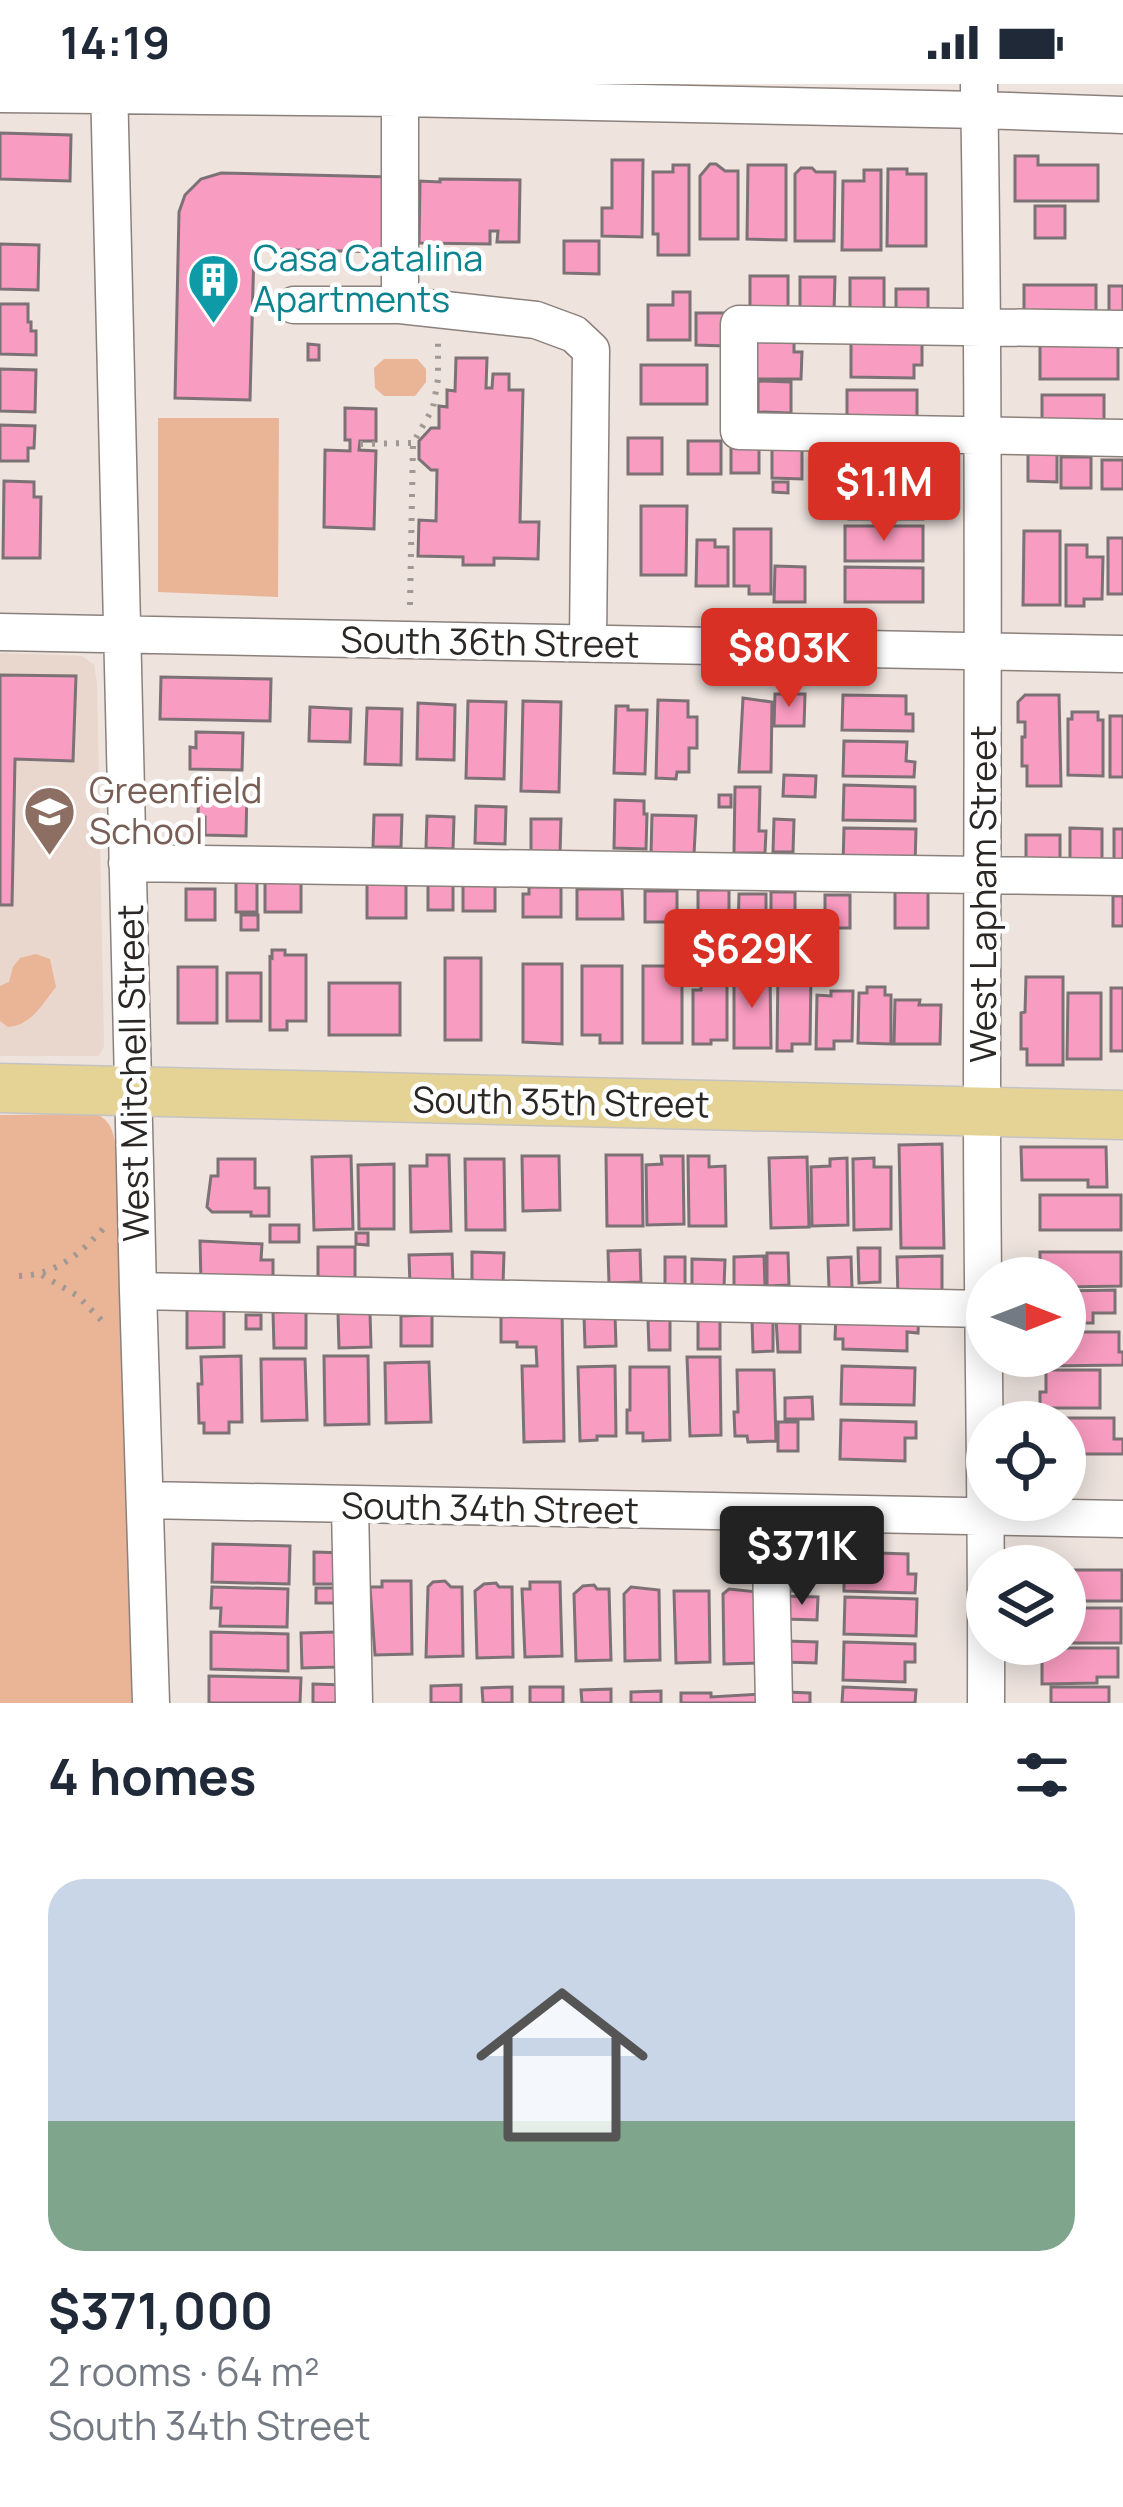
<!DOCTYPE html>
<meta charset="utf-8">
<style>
:root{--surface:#fff;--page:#f2f2f3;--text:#1f2937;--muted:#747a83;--line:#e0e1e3;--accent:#d93025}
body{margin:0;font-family:Manrope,sans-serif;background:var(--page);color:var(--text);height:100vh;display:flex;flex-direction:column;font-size:45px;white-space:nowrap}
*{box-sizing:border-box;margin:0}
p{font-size:39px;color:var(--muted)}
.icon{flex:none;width:66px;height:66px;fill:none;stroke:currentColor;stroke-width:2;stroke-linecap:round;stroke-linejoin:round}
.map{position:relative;height:1619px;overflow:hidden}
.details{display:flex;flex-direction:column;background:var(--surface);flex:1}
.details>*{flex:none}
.needle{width:78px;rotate:90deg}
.buttons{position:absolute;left:966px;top:1173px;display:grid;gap:24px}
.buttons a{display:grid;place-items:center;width:120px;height:120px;border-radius:50%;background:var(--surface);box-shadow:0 6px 30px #0003;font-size:60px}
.price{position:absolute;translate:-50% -102px;padding:0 27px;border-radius:12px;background:var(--accent);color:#fff;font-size:39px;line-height:78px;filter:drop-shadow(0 3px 6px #0008)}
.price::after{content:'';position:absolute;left:50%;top:72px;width:36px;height:27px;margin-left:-18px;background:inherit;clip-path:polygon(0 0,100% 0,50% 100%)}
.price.selected{background:#222;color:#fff}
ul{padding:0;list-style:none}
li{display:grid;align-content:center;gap:24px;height:636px;padding:0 48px}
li+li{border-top:3px solid var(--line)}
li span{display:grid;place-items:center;height:372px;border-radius:36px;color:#555}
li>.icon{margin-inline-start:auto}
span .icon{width:216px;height:216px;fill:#fffc;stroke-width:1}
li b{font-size:51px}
h2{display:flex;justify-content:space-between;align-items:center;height:144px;padding:0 48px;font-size:51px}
.status{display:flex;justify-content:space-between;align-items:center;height:84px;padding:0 60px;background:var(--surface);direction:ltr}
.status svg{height:33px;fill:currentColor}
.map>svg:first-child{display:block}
</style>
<div class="status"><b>14:19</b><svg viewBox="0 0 49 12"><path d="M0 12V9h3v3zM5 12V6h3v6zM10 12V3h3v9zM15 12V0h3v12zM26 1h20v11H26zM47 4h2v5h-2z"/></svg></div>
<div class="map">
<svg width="1123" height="1619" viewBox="0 0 1123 1619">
<rect width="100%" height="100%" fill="#eee3dd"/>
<!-- built -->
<path fill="#e9d6cc" d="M0,569l82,3 12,9 3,19 7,362 -5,10h-99z"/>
<!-- green -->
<path fill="#eab497" d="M384,275h33l9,10v13l-11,14h-31l-9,-8 -1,-20z
M158,334h121l-1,179 -120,-5z
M36,870l14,5 6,28c-14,17 -24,38 -48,40l-8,-6v-35l9,-4 4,-15 7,-9z
M96,1030c21,9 19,31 21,51l15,538h-132v-588z"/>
<!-- building -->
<path fill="#f99cc1" stroke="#7c7175" stroke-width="3" d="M0,49l71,2 -1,46 -70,-2z
M1015,72h23v9h60v36h-83z
M612,76h31l-1,77 -40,-1v-28h10z
M710,80h6l9,7h13v68h-38v-63z
M673,81h16v90h-31v-21h-5v-62h20z
M748,81h38v75l-39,-1z
M801,84h11l4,4h19l-1,69h-39v-67z
M888,85h19v5h19v72h-39z
M864,86h17v80h-39l1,-69h21z
M221,89l169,4 -2,75 -134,-3 -4,151 -75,-2 4,-186 6,-17 16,-16z
M440,95l80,1 -1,62h-22l1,-11h-8v13l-71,-1 1,-62 20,1z
M1035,122h30v32h-30z
M564,157h35v33l-35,-1z
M0,160l39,1 -1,45 -38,-1z
M750,192h38v34h-38z
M800,193h35l-1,35h-34z
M850,194h34v32l-34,-1z
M1024,201h72v36h-72z
M1109,202h14v30h-14z
M896,205h32v27l-32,1z
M673,208h17v48h-42v-35h25z
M0,220h28v18h3v9h5v24l-36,-1z
M696,229h29v33l-29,-1z
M755,251h39v17h8l-1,27h-46z
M851,255l71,1v25h-8v13l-63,-1z
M1040,258h78v37h-78z
M308,260l11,1v15h-11z
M456,274h31l-1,30h6l1,-14h16v16h14l-3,132h19l-1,37 -44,-1v7h-31v-8l-45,-1 1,-36 17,1 1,-51h-6l-12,-11v-18l12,-13h8v-22l8,1v-17l8,1z
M641,281h66v39h-66z
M0,285l36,1 -1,42 -35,-1z
M758,297l33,1v31l-33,-1z
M847,306h70v31l-70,-1z
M1042,311h62v29h-62z
M345,324l31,1v32h-16l-1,9 17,1 -2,78 -50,-2 1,-77 25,1v-11h-5z
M0,341l35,1 -1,22h-6v13h-28z
M628,354h34v36h-34z
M688,357h33v33h-33z
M731,357h28v32h-28z
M859,358h54v15h8v21h-62z
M772,364h30v31l-30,-1z
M1028,368h29v30l-29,-1z
M1061,373h30v31h-30z
M1102,376h21v29h-21z
M4,397l30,1v15h7l-1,61h-37z
M773,398h15v11l-15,-1z
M849,398h74v37h-74z
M641,422h46l-1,69h-45z
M845,442h78v35h-78z
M734,445h37v65h-22v-8h-15z
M1024,447h36v74h-37z
M1108,454h15v56h-15z
M697,456h18v7h13v39h-32z
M1066,461h21v12h16l-1,42h-18v7h-18z
M775,482l30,1v35h-31z
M845,483l78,1v34h-78z
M0,591l76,1 -3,85 -58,-2 -3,146h-12z
M161,593l110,2 -1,42 -110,-2z
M775,610h30l-1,32h-30z
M843,611l63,1v18h7v17l-71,-1z
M1025,611h34l2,91h-34v-20h-5v-29h3v-15h-7v-20z
M743,614l29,4 -1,70h-32z
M658,616l30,1v16h9v31h-8v24h-12l-1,7 -20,-1z
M468,617l38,1 -2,77 -38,-1z
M523,617l38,1 -2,90 -38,-1z
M418,619l37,2 -1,55 -37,-1z
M616,622h12v4h19l-2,64 -31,-1z
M310,623l41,2 -1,33 -41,-1z
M367,624l35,1 -1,56 -36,-1z
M1072,628h26v8h5v56l-35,-1v-56h4z
M1110,632h13v61h-13z
M196,648l47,1 -1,37 -52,-1v-22l6,1z
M844,657l63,1 -1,19 9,1 -1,15 -71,-1z
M784,691l32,1 -1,21 -32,-1z
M199,701l48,1 -1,50 -41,-1v-18l-7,-1z
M844,701l71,2v34l-72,-1z
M735,703h25l-1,44h7l-1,22h-31z
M719,711h12v12h-12z
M615,716l29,1v13h3l-1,35 -32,-1z
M476,722l30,1 -1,37 -30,-1z
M374,731h28l-1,32h-28z
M652,731l44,1 -2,38h-43z
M427,732l27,1 -1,32 -27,-1z
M531,735h30l-1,34 -29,-1z
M774,735l20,1 -1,32h-20z
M844,744l72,1 -1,36 -72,-1z
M1070,744l32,1v32h-32z
M1114,745h9v32h-9z
M1026,751h34v29h-34z
M428,795h25v31h-25z
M236,797h21v31h-21z
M463,797h32v30h-32z
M265,798h36v30h-36z
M367,798h39v36h-39z
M529,803h32v30h-38v-23h6z
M186,805h29v31h-29z
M577,805h45l1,30h-46z
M698,806h31v30h-31z
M645,807h32v31h-32z
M771,808h24v32h-24z
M895,808h33v36h-33z
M739,810h27v36h-28z
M825,811h25v33h-25z
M1113,812h10v30h-10z
M241,831h17v15h-17z
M272,866h13v5h21v66h-19v9h-17v-73l2,1z
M445,874h36v82h-36z
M523,880h39v80l-39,-2z
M582,882h40v77h-22v-8h-18z
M643,882h39v77h-39z
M178,883h39v56h-39z
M778,885h23v7h10l-1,68h-18v7h-15z
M227,889h34v48h-34z
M734,890h36l1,74h-37z
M701,892h26v64h-16v4h-18v-54h8z
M1026,893h37v88h-36v-16h-6v-36l4,-1z
M329,899h71v52h-71z
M867,903h18v8h6v49l-33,-1 1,-50h8z
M1111,904h12v63h-12z
M831,907h22l-1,50h-18v8h-18l1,-54 14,1z
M1068,909h33v66h-34z
M895,916h25l-1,5h22l-1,39h-46z
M942,1060l2,104h-43l-2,-103z
M1021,1063h85l1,40h-19v-7h-66z
M427,1071h22l2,76 -40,1 -1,-66h17z
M606,1071h36l1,71h-36z
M351,1072l2,73 -39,1 -2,-73z
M522,1072h37l1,54 -37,1z
M661,1072h22l1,68 -37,1 -1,-60 16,-1z
M688,1072h21v11l16,-1 1,60h-37z
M807,1073l2,70 -38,1 -2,-70z
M847,1074l1,67 -36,1 -1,-59 19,-1v-7z
M874,1074v9h17v62l-37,1 -1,-71z
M218,1075h37v29h14v28h-18v-4h-39l-5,-5 4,-31h7z
M465,1075h39l1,71h-39z
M394,1080v65h-35l-1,-64z
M1040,1111h81v35h-81z
M270,1141h29v17h-29z
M356,1149h12v12l-12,-1z
M200,1157l62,3 -1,16h12v21l-72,1z
M318,1163h37v31l-37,1z
M858,1164h22v34l-21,1z
M640,1166l1,32 -32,1 -1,-32z
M472,1168l32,1 -1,31 -31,-1z
M1040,1168h81v34l-56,1v-9h-25z
M767,1169h21l1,32 -22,1z
M452,1170l1,31 -43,1 -1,-31z
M764,1172l1,30h-31v-29z
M942,1172v43l-44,1 -1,-43z
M665,1173h20v31h-20z
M851,1173l1,31h-23l-1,-30z
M692,1175l33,1 -1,27 -32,-1z
M1115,1206v23h-22v10h-28v-32z
M224,1220v43l-37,1v-43z
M562,1225l2,132 -40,1 -2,-76h15l-1,-19h-19v-5h-16v-29z
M306,1227v37h-32l-1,-36z
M836,1228l83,2 -1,19 -11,-1v19l-64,-2v-10h-8z
M338,1229h32l1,34 -32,1z
M246,1231h15v14h-15z
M432,1231v31h-31v-30z
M584,1231h31l1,31 -31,1z
M776,1234h24v34h-22z
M720,1235v30h-22v-29z
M648,1236h22v30h-21z
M752,1236h21v31l-20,1z
M1065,1248h54v20h4v13l-76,1v-10h18z
M241,1272l1,66h-13v11h-25v-10h-5l-1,-39h4l-1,-27z
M324,1272h44l1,68 -44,1z
M687,1273h33l1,78 -31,1z
M261,1275h44l2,61 -45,1z
M429,1278l2,60 -45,1 -1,-60z
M615,1282l1,70h-19v4l-17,1 -2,-74z
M842,1282l73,2 -1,37 -73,-1z
M630,1283h39l1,73 -27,1v-8h-16v-23h3z
M737,1286h37l2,71 -28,1 -1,-6h-12l-1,-24h4z
M1046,1286h54v38h-60v-16h6z
M812,1313l1,22h-28v-21z
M1039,1334h75v21h9v15h-58v-32h-26z
M841,1336l75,2v16h-11v23l-65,-2z
M778,1338h20v29h-20z
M213,1460l77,2 -1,38 -77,-2z
M314,1468l31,1 -1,31h-30z
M846,1468l62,2v20h8l-1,19 -71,-2v-24h-8v-10h10z
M780,1476l21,1v30h-22z
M1065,1486h57v31h-57z
M382,1497h29l1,73 -37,1 -5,-68h12z
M445,1497l6,6h11l1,69 -37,1 2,-70 5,-5z
M530,1498h30l2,74 -37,1 -3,-68h8z
M496,1499l3,4h13l1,70 -36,1 -2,-67 9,-7z
M594,1501l3,4h12l2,71 -35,1 -2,-67 9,-8z
M212,1503l76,2 -1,38 -67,-1 1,-18h-10z
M631,1503l28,3 1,70 -35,1 -1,-67z
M316,1504h20l-1,15h-19z
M729,1505l29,3v71l-34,1 -1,-70z
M674,1507h35l1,71 -34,1z
M786,1512l32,1 -1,23 -31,-1z
M845,1513l72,2 -1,37 -72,-2z
M1065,1524h56v35h-56z
M211,1548l77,2v37l-77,-2z
M336,1548l1,35 -35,1 -1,-35z
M785,1557l32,1 -1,21 -32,-1z
M844,1558l71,2v18h-10v20l-62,-2z
M1042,1564h76v29h-21v6l-55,1z
M209,1592l92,2 -1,25h-91z
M313,1600l31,1v18h-31z
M461,1601v18h-30v-17z
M512,1603v16h-29l-1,-15z
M530,1603h33v16h-33z
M843,1603l73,3 -1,13h-73z
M1051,1603h58v16h-58z
M611,1605v14h-29l-1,-13z
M661,1607v12h-30v-11z
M786,1608l24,1v10h-24z
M681,1609h30v4l50,-3v9h-80z"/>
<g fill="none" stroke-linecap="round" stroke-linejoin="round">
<defs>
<path id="minor" d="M109,0l29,1207 13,412
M979,0c6,343 3,685 3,1028 0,197 5,394 4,591
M0,10l400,4 579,12 144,5
M400,14v207
M294,221h106l136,15 38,14 17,16 -3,293
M1123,245l-384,-5v107l384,7
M0,548l1123,22
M127,779l996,14
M138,1207l847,18
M145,1416l978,19
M350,1422l4,197
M770,1430l4,189"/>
<path id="major" d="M0,1004l1123,27"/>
</defs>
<!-- minor casing -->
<use href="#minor" stroke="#8b817c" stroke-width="39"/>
<!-- major casing -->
<use href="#major" stroke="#c4c3c2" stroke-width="51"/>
<!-- path -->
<path stroke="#a09893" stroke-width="6" stroke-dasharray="3 9" stroke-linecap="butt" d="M360,360l53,-1
M410,521l3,-162 20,-35 5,-29v-41
M42,1191l36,21 27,28
M19,1192c36,-1 60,-21 84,-47"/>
<!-- minor -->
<use href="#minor" stroke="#fff" stroke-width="36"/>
<!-- major -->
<use href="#major" stroke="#e5d396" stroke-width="48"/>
</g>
<!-- icons -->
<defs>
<symbol id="building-pin" viewBox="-11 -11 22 30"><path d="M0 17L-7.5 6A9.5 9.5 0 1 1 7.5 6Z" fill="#0f9aa8" stroke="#fff"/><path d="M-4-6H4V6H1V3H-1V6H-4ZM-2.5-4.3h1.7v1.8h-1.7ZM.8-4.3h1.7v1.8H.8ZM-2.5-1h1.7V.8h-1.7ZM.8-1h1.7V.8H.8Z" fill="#fff"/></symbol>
<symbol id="school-pin" viewBox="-11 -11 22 30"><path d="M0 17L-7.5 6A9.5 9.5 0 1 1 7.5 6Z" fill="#8d6e63" stroke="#fff"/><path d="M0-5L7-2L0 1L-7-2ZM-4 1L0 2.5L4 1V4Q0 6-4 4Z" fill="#fff"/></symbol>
</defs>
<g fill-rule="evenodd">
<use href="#building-pin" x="184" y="166" width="59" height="81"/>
<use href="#school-pin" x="20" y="698" width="59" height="81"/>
</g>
<g text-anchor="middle" stroke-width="9" stroke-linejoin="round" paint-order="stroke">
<!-- culture labels -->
<g font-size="36" fill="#0d838f" stroke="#fff" text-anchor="start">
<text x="253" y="187">Casa Catalina<tspan x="253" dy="41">Apartments</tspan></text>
</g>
<!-- street labels -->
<g font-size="36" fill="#2b2725" stroke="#fff">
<text transform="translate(490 558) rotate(1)" y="13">South 36th Street</text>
<text transform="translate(983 810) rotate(-90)" y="13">West Lapham Street</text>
<text transform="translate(133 989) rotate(-91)" y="13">West Mitchell Street</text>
<text transform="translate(561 1018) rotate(1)" y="13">South 35th Street</text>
<text transform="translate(490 1424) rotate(1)" y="13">South 34th Street</text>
</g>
<!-- education labels -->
<g font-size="36" fill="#785e54" stroke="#fff" text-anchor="start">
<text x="89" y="719">Greenfield<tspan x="89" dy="41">School</tspan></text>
</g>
</g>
</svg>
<div class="buttons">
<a><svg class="needle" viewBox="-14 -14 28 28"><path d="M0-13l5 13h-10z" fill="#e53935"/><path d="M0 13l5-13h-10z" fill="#747a83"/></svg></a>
<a><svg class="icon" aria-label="locate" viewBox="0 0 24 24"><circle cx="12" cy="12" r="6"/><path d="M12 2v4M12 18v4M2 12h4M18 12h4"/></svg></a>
<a><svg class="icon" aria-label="layers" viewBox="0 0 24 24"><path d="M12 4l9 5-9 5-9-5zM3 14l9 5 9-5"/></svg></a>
</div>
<b class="price" style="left:884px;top:460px">$1.1M</b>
<b class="price" style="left:789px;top:626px">$803K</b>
<b class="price" style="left:752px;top:927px">$629K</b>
<b class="price selected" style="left:802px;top:1524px">$371K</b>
</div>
<section class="details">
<h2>4 homes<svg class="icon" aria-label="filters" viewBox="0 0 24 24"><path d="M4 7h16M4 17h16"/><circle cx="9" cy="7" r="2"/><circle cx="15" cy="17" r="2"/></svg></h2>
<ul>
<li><span style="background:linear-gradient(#c9d6e8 65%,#7fa58c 0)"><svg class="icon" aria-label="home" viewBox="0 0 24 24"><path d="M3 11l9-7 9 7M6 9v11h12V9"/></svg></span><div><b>$371,000</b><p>2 rooms · 64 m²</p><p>South 34th Street</p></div></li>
</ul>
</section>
